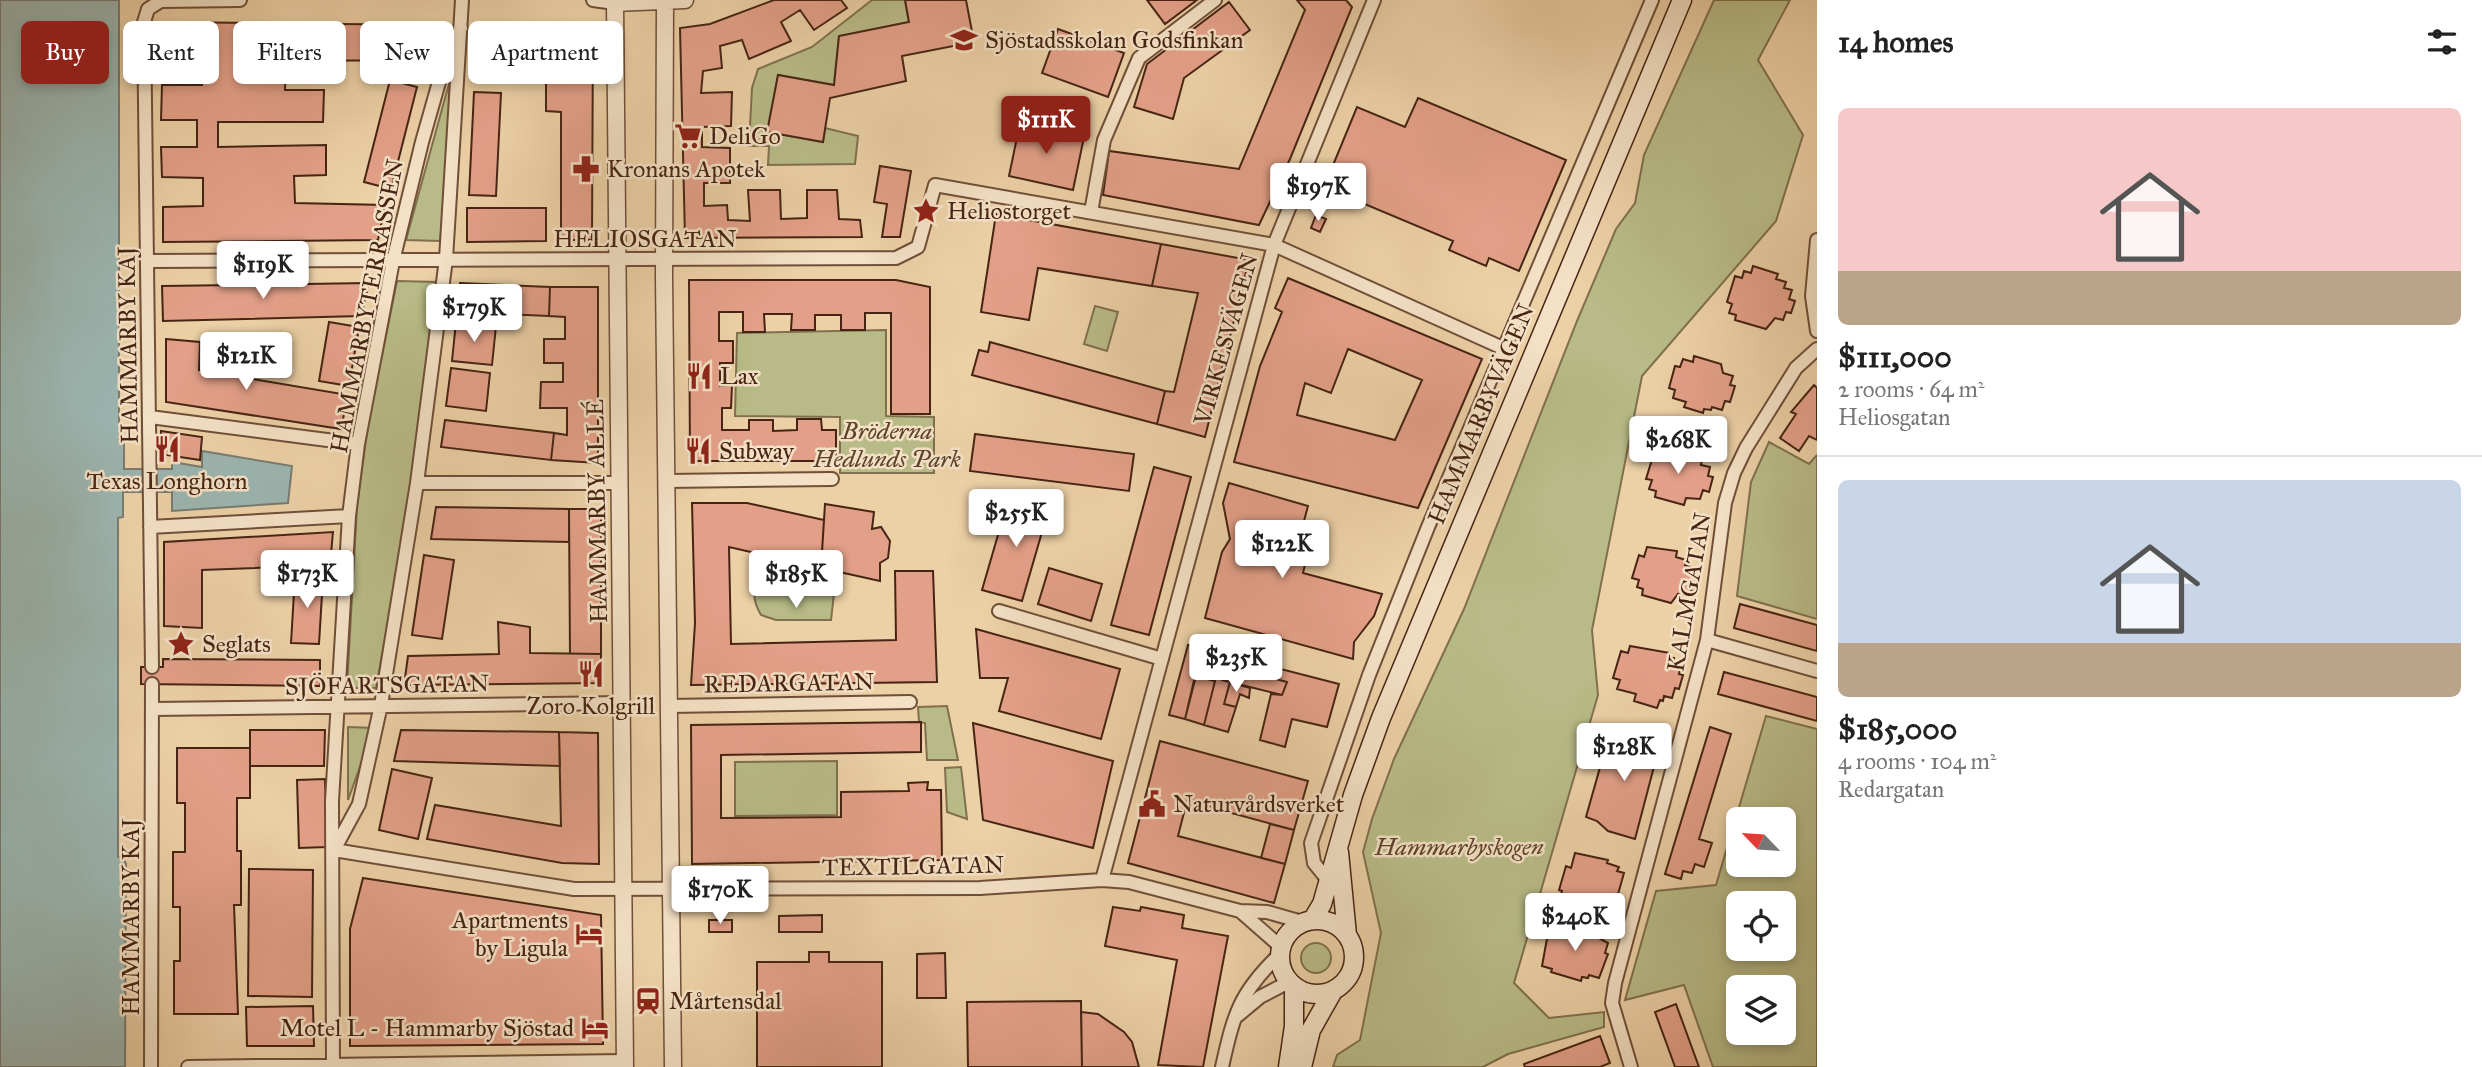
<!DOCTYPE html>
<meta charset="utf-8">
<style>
:root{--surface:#fff;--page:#f2f2f2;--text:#222;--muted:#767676;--line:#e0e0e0;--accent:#8f2418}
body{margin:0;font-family:"IM FELL Great Primer",serif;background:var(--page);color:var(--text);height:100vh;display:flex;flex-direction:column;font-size:26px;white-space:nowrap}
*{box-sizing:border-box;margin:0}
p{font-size:23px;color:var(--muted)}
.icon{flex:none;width:38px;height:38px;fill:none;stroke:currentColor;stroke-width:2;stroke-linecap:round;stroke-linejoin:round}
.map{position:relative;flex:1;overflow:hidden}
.details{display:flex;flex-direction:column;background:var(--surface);width:665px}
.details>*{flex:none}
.hud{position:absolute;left:21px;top:21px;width:665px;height:63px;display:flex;gap:14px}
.needle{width:46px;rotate:295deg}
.tools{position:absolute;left:1726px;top:807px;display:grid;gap:14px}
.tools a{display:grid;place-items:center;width:70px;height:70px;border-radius:10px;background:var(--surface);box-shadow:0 4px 10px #0003;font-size:35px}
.price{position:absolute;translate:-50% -60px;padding:0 16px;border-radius:7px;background:#fff;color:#222;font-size:23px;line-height:46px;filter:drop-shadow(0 2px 4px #0008)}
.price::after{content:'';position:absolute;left:50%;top:42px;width:21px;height:16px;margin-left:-10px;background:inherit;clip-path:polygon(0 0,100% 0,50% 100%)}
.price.on{background:var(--accent);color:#fff}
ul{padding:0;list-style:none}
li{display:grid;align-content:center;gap:14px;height:371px;padding:0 21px}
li+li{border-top:2px solid var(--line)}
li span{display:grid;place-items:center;height:217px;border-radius:10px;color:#555}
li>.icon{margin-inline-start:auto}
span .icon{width:126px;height:126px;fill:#fffc;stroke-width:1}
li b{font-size:30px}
h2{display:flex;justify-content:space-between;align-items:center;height:84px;padding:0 21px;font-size:30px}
.tag{padding:0 24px;border-radius:10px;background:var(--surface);box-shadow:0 4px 10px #0003;font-size:24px;line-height:63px}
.tag.on{background:var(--accent);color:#fff}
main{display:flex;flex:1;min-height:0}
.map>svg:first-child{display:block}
</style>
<main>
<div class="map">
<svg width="1817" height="1067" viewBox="0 0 1817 1067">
<rect width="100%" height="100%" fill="#ecd0a6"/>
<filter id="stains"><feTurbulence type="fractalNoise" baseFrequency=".00286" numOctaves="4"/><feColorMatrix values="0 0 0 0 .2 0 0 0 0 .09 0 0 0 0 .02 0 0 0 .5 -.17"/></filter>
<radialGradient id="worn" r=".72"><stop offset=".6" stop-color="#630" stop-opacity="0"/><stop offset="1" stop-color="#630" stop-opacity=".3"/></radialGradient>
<!-- green -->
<path fill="#b8bb87" stroke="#80704d" stroke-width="2" fill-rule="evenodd" d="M872,0h33l4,22 -70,14 -5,49 -56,-10 -10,57 55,10 2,-14 33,8 -3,28 -87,1 1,-19h-20l3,-58 6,-19 54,-22z
M1714,0h76l-32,60 45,75 -27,86 -134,155 -50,254 6,65 -84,288 35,35 55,-6v15l-96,27 -25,13h-150l4,-12 23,-15 21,-107 -18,-81 9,-33 22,-60 70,-150 113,-288 39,-92 19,-26 9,-48z
M450,80l-2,82 -8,79 -34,-1z
M397,281l41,1 -29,226 -33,180h-29l10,-182 11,-81z
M1095,306l23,6 -11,39 -23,-7z
M886,330v86l48,1v56h-94v-56l-105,-1 2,-83z
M1769,442l40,22 8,-9v164l-80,-23 14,-114z
M778,572l57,13 -4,35h-55l-15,-5c-12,-20 -8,-38 17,-43z
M947,706l11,54h-31l-2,-37 -6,-1 -1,-15z
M1766,716l51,13v338h-104l-29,-82 -59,15 31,-109 60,-6zM1738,819h45v45h-45zM1738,903h45v45h-45zM1738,987h45v45h-45z
M348,727l26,1 -26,72z
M837,761v54l-102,1v-54z
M961,767l6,52 -20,-7 -2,-44z
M1301 958a15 15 0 1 1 30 0a15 15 0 1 1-30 0Z"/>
<!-- water -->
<path fill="#9bb5b0" stroke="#797b71" stroke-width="2" d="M0,0h119v443l5,1v25h48v-7l30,5v-16l90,15 -4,37 -116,8v-19h-49v25l-5,1v339l5,1 3,6 -1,203h-125z"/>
<!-- building -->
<path fill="#e3a088" stroke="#472413" stroke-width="2" fill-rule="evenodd" d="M774,0h67l6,8 -33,22 -14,-20 -19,12 10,19 -42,18 -7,-19 -22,6 2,22 -19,3 -2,22 31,-1 -1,34 -29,1v20l28,1v35h-26v23l23,-1 1,15 22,1 -2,-31h32l1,29 26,-1v-28h30l2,29 21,1 2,17 -177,1 -5,-210 30,-4z
M905,0h61l8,42 -72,14 4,25 -76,17 -7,44 -56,-10 11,-57 56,10 5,-49 70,-14z
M1147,0h50l-32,24z
M1297,0h49l6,7 -62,152 -31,66 -156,-30 6,-44 130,18 66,-159z
M1229,2l21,28 -66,48 -11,41 -39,-12 13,-43z
M161,22l267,3 -8,35 -134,1 -1,29h39l-1,32h-105v25l108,-2v30l-32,1 1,27 90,2 -7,35 -215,2v-35l40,-1v-28l-41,-1 -1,-30h36v-27h-36l1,-35h40l1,-28h-43z
M477,25l35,1v47h-36z
M512,26h81l-1,214h-31v-128l-15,-1v-30h-34z
M1058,29l66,24 -16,44 -66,-24z
M390,80l27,7 -26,102 -27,-7z
M474,92l27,1 -5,103 -27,-1z
M1418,98l148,62 -47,111 -30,-13 -3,8 -37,-16 4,-9 -129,-54 33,-80 48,20z
M1020,123l64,14 -11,53 -64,-14z
M880,166l31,5 -11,66h-18l5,-33 -13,-2z
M467,208h79v33l-79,1z
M996,214l165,30 -9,42 -114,-18 -9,52 -48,-8z
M1316,215l10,4 -6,13 -9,-4z
M1161,244l88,16 -44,177 -48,-13 8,-33 9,1 24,-99 -46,-7z
M1753,266l25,8 -2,5 10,3 -2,6 8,2 -3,9 6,2 -4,12 -5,-1 -3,8 -8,-2 -9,11 -31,-9 1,-5 -7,-2 3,-9 -5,-2 8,-26 7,2 2,-7 7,2z
M1288,278l194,81 -64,149 -184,-46 26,-96 22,-54 -7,-4zM1348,349l74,31 -27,60 -98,-25 8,-32 26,10z
M689,280h207l34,7v127h-39v-101h-26v17h-24v-15h-26v15h-24l1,-16h-28l1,18h-22v-20h-24v29h14v22h-13v23l12,-1 -1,23h-9v22h27v-10h24v11l24,-1v-11h24l1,11h14v31h-146z
M369,283l-8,33 -198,5 -1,-35z
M460,283l90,4 -1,29 -90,-4z
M550,287h48v176l-47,-3 3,-27 13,2v-27h-27l1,-26h22v-19h-19v-24h21v-22l-16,-1z
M329,322l30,5 -10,59 -30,-5z
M456,322l40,4 -4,39 -40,-4z
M166,339l34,3 -1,28 149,25 -7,34 -175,-27z
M990,342l175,49 -8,33 -185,-49 7,-25 9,2z
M1694,356l27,8 2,9 10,3 -3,9 5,1 -5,16 -5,-1 -3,9 -10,-3 -1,3 -7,-1 -1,4 -19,-6 2,-5 -13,-4 2,-8 -6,-2 6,-22 5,1 3,-8 10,3z
M451,368l39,5 -4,38 -40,-5z
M1814,385l3,3v52l-8,-4 -10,15 -19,-13 16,-24 -5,-2z
M445,420l109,13 -3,27 -110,-13z
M161,431l41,6 -2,23 -40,-6z
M975,434l159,20 -5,37 -159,-20z
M1661,447l20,5 1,-4 12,4 -1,5 9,2 -1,6 9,2 -2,9 5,1 -4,15 -6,-2 -3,9 -14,-1 -2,7 -29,-8 1,-6 -7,-2 3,-9 -6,-1 8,-26 4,1z
M1154,467l37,10 -42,158 -38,-10z
M1229,483l79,23 -14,52 12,3 -3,12 79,21 -8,22 -20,26 -1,17 -148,-41 17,-66 8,-13 -7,-36z
M1009,497l40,11 -27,93 -40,-11z
M692,503h55l77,17 -3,48 -92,-21 2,97 165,-4 -1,-69h38l4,111 -246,3 4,-62z
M825,504l49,8 -2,17 9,-2 9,14 -2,17 -8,5v18l-59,-13z
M436,507l133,2v33l-138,-3z
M569,509h32v145h-31z
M333,532l-3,33 -128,5v58l-38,-2v-84z
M1647,547l30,4 -1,6 10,3 -1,5 10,3 -2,7 6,2 -4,15 -4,-1 -2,6 -11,-3 -7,9 -29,-8 1,-6 -6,-2 2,-7 -7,-2 7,-23 5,2z
M424,555l30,5 -12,79 -30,-4z
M1049,568l53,16 -11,37 -53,-17z
M295,576l28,2 -4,66 -28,-1z
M1740,604l77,21v26l-83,-23z
M498,622l32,5v26l71,1v29l-197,2 4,-29 91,-2z
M976,629l144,40 -19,70 -102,-28 9,-33h-28z
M1188,645l15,4 -18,70 -16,-4z
M1630,646l40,7 -1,4 5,1 -1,4 9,2 -3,10 4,1 -4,14 -4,-1 -3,10 -8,-2 -1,5 -3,-1 -3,8 -23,-7 2,-7 -19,-5 3,-9 -7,-2 8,-27 7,2z
M1203,649l136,35 -12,43 -35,-8 -7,28 -25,-7 11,-46 11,1 5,-13 -61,-16 -4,14 8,2 -6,22 12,3 -8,25 -24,-7 11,-44 -20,-5z
M163,659l157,1v26l-179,-2v-17h22z
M1226,666l61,16 -5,13 -60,-15z
M1724,672l93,25v24l-99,-27z
M1195,676l20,5 -11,44 -19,-6z
M1230,682l20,6 -1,10 -9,-4 -4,13 -12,-3z
M921,722v30l-200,3v63l120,-1v-25l68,-1 -1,-8 20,-1 -1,8h14l1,70 -250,4 -1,-139z
M973,723l140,38 -20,87 -110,-28z
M1710,727l21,7 -32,105 13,4 -8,24 -9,-3 -3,9 -9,-2 -2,8 -16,-5z
M250,730h75l-1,36h-74z
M401,730l158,2 1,34 -166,-5z
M559,732l39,1 1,131 -37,-1 -135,-24 8,-34 126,21z
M1610,732l15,4 14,-3 22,7 -26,99 -27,-8 -11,-10 -11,-4z
M1160,741l148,40 -14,49 -107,-29 -9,35 107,28 -11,39 -146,-40z
M177,748h73v50h-13v53h4v54h-7l4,109h-64v-53h6v-54h-7v-55h12v-49h-8z
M392,769l40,9 -14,61 -39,-9z
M325,779l2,68 -28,1 -2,-68z
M1270,824l24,6 -9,34 -24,-6z
M1575,853l33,7 -1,3 12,4 -2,4 7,2 -11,39 -12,-4 -1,6 -40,-15 2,-8 -3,-1 7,-24 5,2z
M249,869l64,1 -1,127 -64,-1z
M363,878l238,37 2,129 -253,2v-117z
M1113,907l27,4 1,-4 43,8 -2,13 46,8 -25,131 -45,-2 19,-105 -72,-14z
M822,915v17h-43v-16z
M709,920h23v12h-23z
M1557,923l32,6 -1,3 20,11 -3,10 3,1 -9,24 -10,-3 -1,3 -6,-1 -1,4 -30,-9 1,-3 -10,-3 6,-33 6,2z
M809,952h20v10h53v105h-125v-105h52z
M945,953l1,45h-29v-44z
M1081,1001l1,66h-114l-1,-65z
M1676,1004l23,63h-24l-1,-3 -19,-52z
M313,1006l1,40h-67l-1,-39z
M1081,1012l17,2 26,18 8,10 7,25h-61h4z
M1600,1036l10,27 -10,4h-75l-1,-3z"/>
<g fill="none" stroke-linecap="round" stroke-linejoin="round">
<defs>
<path id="minor" d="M593,0l22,3
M1091,212l13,-72 35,-82 76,-58
M1817,240l-5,56 5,35
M148,261l748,-3 22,-11 17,-62 339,60 231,104
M150,417l208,27
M667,481l165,-2
M417,483h202
M150,527l199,-11
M999,611l163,48
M1707,640l110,31
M152,667l-8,-645 4,-13 13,-8 79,-1
M669,706l241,-4
M152,709l471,-6
M334,850l240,39 406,-1 122,-8 27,2 111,29 27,1 35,10
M334,850l25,-46 22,-99 36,-222 29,-224 16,-259
M1327,879l-13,-16 -3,-20 58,-168 59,-148 224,-527
M1102,880l172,-635 100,-245
M1240,911l41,36
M1236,1017l24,-20 29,-15
M333,1065l-1,-264 17,-285 9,-72 35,-183 29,-119 19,-67 20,-47
M151,1067l1,-383
M188,1067l437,-6
M1222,1067c12,-53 17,-74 58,-113
M1631,1067l-19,-64 3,-20 92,-343 18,-137 9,-30 12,-25 50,-80 21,-19"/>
<path id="tertiary" d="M665,2l-1,276 9,789
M625,1067l-10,-1064 70,-3"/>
<path id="secondary" d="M1339,852l8,83
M1313,919l9,-15 31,-109 28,-77 301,-718
M1280 957a37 37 0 1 1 74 0a37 37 0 1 1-74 0Z
M1288,1067l6,-41v-39
M1302,1067l9,-37 22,-39"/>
</defs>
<!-- minor casing -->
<use href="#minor" stroke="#704f38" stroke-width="16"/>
<!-- tertiary casing -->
<use href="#tertiary" stroke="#704f38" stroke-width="19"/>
<!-- secondary casing -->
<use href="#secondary" stroke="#472413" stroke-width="21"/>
<!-- minor -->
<use href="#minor" stroke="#f3e0c5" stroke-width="12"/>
<!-- tertiary -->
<use href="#tertiary" stroke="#f3e0c5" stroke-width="16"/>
<!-- secondary -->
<use href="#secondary" stroke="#f3e0c5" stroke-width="18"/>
</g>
<!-- icons -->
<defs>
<symbol id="school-bare" viewBox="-9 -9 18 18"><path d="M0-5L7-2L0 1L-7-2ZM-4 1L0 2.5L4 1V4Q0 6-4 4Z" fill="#8f2418" stroke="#f3e0c5" stroke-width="2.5" paint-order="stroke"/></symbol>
<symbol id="supermarket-bare" viewBox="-9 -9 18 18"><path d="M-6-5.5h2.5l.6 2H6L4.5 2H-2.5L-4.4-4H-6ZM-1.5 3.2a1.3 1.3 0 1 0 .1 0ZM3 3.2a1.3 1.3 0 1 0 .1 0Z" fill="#8f2418" stroke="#f3e0c5" stroke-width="2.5" paint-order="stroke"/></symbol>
<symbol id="pharmacy-bare" viewBox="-9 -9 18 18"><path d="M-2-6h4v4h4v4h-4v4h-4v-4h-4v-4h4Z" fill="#8f2418" stroke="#f3e0c5" stroke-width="2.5" paint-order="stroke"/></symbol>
<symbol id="sight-bare" viewBox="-9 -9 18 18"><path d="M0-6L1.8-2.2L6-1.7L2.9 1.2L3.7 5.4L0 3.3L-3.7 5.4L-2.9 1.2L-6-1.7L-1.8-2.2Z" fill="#8f2418" stroke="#f3e0c5" stroke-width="2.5" paint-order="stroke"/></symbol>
<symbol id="restaurant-bare" viewBox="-9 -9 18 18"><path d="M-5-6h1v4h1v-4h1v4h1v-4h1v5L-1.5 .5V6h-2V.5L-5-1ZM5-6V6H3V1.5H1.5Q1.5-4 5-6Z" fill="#8f2418" stroke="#f3e0c5" stroke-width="2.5" paint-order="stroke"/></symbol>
<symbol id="civic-bare" viewBox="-9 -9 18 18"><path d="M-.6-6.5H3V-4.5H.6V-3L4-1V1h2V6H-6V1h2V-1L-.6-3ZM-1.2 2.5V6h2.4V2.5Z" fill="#8f2418" stroke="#f3e0c5" stroke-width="2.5" paint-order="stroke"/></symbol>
<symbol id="hotel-bare" viewBox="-9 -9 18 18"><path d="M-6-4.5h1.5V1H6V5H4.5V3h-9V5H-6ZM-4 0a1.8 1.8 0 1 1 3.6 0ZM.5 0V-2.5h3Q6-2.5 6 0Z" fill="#8f2418" stroke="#f3e0c5" stroke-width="2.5" paint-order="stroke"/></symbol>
<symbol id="station-bare" viewBox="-9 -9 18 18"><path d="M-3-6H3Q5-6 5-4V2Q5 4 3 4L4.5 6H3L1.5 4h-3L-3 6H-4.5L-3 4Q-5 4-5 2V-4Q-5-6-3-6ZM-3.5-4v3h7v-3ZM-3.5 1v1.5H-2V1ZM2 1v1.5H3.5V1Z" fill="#8f2418" stroke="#f3e0c5" stroke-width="2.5" paint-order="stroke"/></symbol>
</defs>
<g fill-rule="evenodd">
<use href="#school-bare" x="945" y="21" width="38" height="38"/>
<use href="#supermarket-bare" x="669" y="117" width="38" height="38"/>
<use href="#pharmacy-bare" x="567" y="150" width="38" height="38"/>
<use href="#sight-bare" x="907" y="192" width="38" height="38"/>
<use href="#restaurant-bare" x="680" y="357" width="38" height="38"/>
<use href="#restaurant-bare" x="148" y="430" width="38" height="38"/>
<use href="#restaurant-bare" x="679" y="432" width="38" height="38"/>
<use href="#sight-bare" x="162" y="625" width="38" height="38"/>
<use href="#restaurant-bare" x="572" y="655" width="38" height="38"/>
<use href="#civic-bare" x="1133" y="785" width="38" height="38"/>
<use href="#hotel-bare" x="570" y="915" width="38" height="38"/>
<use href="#station-bare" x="629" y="982" width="38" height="38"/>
<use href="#hotel-bare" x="576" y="1009" width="38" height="38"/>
</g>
<g text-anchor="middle" stroke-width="5" stroke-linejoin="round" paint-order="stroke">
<!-- poi labels -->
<g font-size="24" fill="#472413" stroke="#f3e0c5" text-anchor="start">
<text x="985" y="48">Sjöstadsskolan Godsfinkan</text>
<text x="709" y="144">DeliGo</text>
<text x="607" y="177">Kronans Apotek</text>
<text x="947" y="219">Heliostorget</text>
<text x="720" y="384">Lax</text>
<text x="719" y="459">Subway</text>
<text x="167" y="489" text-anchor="middle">Texas Longhorn</text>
<text x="202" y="652">Seglats</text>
<text x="591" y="714" text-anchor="middle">Zoro Kolgrill</text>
<text x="1173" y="812">Naturvårdsverket</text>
<text x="568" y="928" text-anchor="end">Apartments<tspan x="568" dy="28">by Ligula</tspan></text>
<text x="669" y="1009">Mårtensdal</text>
<text x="574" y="1036" text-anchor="end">Motel L - Hammarby Sjöstad</text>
</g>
<!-- street labels -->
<g font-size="24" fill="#472413" stroke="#f3e0c5">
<text x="645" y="247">HELIOSGATAN</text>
<text transform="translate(367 306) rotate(-79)" y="8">HAMMARBYTERRASSEN</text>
<text transform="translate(1226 339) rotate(-74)" y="8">VIRKESVÄGEN</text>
<text transform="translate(128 345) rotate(-91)" y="8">HAMMARBY KAJ</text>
<text transform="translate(1481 414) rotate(-67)" y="8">HAMMARBYVÄGEN</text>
<text transform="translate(597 511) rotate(-91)" y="8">HAMMARBY ALLÉ</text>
<text transform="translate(1689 592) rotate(-80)" y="8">KALMGATAN</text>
<text transform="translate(789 683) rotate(-1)" y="8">REDARGATAN</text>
<text transform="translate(387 685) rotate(-1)" y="8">SJÖFARTSGATAN</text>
<text transform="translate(913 866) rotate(-1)" y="8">TEXTILGATAN</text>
<text transform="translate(131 917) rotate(-90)" y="8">HAMMARBY KAJ</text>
</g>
<!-- park labels -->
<g font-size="24" font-style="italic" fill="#5e422a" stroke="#f3e0c5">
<text x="887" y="439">Bröderna<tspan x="887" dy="28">Hedlunds Park</tspan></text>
<text x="1459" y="855">Hammarbyskogen</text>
</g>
</g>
<rect width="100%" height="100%" filter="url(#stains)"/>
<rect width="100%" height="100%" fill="url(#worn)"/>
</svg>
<div class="tools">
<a><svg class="needle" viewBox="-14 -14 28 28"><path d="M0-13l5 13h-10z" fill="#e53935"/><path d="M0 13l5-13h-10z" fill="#767676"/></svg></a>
<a><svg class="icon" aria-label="locate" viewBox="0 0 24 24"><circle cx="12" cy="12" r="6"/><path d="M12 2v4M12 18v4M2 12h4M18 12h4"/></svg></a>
<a><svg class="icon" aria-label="layers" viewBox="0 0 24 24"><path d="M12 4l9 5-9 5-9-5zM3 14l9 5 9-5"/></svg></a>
</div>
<b class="price on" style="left:1046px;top:156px">$111K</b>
<b class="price" style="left:1318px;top:223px">$197K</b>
<b class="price" style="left:263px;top:301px">$119K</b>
<b class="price" style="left:474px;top:344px">$179K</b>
<b class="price" style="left:246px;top:392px">$121K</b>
<b class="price" style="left:1678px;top:476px">$268K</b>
<b class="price" style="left:1016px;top:549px">$255K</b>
<b class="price" style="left:1282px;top:580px">$122K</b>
<b class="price" style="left:307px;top:610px">$173K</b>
<b class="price" style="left:796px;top:610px">$185K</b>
<b class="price" style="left:1236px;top:694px">$235K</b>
<b class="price" style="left:1624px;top:783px">$128K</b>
<b class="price" style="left:720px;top:926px">$170K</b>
<b class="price" style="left:1575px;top:953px">$240K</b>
<div class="hud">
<a class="tag on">Buy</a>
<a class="tag">Rent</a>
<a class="tag">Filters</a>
<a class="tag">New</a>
<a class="tag">Apartment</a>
</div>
</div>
<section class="details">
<h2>14 homes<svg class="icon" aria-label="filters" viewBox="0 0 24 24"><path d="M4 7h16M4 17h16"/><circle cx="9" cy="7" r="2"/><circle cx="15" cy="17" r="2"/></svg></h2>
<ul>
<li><span style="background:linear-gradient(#f6c9c9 75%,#b9a48a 0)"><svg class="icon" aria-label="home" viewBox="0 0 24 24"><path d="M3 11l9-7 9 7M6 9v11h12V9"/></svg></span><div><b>$111,000</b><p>2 rooms · 64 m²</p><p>Heliosgatan</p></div></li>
<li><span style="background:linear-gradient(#c9d6e8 75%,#b9a48a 0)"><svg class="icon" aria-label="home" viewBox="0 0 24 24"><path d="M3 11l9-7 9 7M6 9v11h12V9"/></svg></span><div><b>$185,000</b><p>4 rooms · 104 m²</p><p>Redargatan</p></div></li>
</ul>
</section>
</main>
